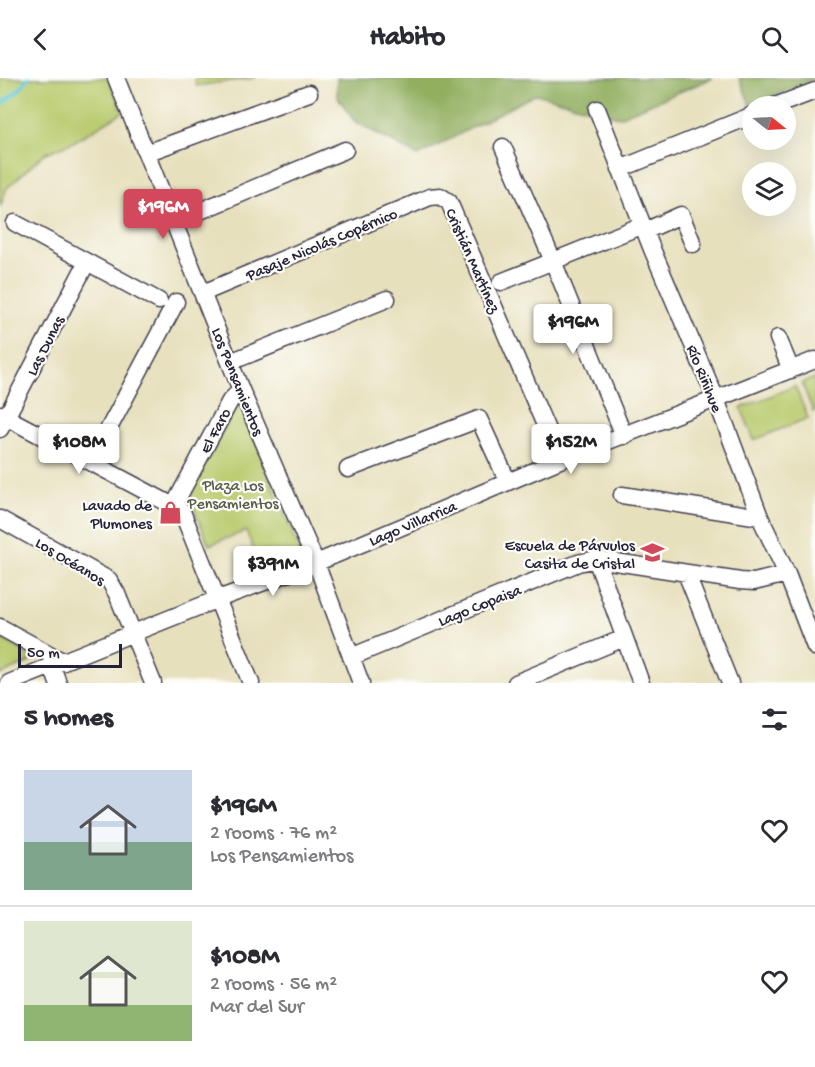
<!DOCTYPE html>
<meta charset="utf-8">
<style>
:root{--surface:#fff;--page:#f2f2f3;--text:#2b2b33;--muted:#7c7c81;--line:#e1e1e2;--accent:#d1495b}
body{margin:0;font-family:"Gochi Hand",sans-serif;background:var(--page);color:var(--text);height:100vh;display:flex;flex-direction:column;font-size:22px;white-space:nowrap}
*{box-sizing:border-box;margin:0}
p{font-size:20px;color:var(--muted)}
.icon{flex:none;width:33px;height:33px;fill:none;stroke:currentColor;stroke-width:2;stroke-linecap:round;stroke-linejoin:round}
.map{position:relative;height:605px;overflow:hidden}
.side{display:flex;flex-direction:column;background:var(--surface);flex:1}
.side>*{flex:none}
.needle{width:39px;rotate:108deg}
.tools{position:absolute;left:742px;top:18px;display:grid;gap:12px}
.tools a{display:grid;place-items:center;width:54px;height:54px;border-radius:50%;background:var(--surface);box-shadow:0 6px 24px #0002;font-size:30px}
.scale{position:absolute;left:18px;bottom:15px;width:104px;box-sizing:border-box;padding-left:6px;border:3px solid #22223b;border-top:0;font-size:16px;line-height:21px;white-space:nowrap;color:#22223b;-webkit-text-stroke:4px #fdfcf7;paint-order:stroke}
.price{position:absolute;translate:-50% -51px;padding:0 14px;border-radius:6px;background:#fff;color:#222;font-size:20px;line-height:39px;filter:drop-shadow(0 2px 3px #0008)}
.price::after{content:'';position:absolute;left:50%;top:36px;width:18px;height:14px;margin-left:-9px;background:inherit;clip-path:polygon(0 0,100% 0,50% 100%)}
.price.selected{background:var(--accent);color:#fff}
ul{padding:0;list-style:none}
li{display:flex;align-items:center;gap:18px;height:150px;padding:0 24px}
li+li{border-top:2px solid var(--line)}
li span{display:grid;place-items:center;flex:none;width:168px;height:120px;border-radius:0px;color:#555}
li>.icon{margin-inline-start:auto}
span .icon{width:72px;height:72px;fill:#fffc;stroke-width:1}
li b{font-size:26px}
h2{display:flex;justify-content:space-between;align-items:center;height:72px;padding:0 24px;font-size:26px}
header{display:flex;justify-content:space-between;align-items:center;height:78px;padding:0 24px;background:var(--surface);font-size:27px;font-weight:800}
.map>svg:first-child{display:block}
</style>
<header><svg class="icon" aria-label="back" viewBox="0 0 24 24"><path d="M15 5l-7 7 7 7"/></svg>Habito<svg class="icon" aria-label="search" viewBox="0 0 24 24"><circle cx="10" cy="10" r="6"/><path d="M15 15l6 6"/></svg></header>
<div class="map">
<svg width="815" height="605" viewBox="0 0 815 605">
<rect width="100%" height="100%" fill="#fdfcf7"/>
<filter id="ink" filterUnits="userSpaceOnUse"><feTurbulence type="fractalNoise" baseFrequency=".0167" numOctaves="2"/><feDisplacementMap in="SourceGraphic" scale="12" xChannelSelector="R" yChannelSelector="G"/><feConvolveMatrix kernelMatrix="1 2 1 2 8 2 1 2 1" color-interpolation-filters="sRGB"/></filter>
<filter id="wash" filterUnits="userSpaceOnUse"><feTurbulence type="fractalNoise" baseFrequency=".008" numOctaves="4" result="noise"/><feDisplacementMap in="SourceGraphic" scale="24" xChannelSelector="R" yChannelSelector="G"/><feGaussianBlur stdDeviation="1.35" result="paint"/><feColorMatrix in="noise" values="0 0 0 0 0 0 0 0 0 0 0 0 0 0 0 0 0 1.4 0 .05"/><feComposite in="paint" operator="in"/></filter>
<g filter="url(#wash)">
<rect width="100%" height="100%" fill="#e7e0bd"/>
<!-- green -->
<path fill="#b9cb6e" stroke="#6e7654" stroke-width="1.5" d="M0,0h108l15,34 -50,30 -29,12 -37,34 -7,19z
M195,0h60l-59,8z
M815,300v33l-2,1 -11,-29z
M795,308l13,32 -54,22 -13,-32z
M239,324l61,150 -39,16 -15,-37 -37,14 -21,-51z
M0,560l27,15 3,9 -30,13z"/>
<!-- forest -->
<path fill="#92af61" stroke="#5a684e" stroke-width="1.5" d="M337,0h376l-94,39 -83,-23 -118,62 -64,-35 -17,-25z
M739,0h76l-64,28z"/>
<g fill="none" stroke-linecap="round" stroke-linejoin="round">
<!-- stream -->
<path stroke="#5bc8d3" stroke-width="4.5" d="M0,27l19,-15 9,-12"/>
</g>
</g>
<g filter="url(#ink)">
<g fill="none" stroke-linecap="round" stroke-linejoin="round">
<defs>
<path id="minor" d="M116,0l125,312 75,173 45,120
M775,28l40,-15
M597,31l55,140 64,150 44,118 27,57 28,73
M503,69l50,114 71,175
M146,75l163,-60
M620,91l133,-54
M174,144l171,-72
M15,145l144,78
M645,153l36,-16 12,29
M501,204l142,-57
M203,215l227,-96 10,-1 9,6 111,258
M778,260l13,32
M230,284l157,-63
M0,336l179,95 4,5 68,169
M0,351l87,-167
M91,384l85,-160
M348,391l131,-50 29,63
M622,417l138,22
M173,429l57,-106 11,-11
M0,441l109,61 8,14 36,89
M596,481l45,124
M686,495l44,110
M0,549l64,35
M351,579l227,-94 18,-4 144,22 14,1 33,-8
M52,588l6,17
M9,605l209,-84 98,-36 244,-103 255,-100
M516,605l108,-45"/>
</defs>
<!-- minor casing -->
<use href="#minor" stroke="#403e4e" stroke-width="19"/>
<!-- minor -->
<use href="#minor" stroke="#fff" stroke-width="16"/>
</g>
</g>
<!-- icons -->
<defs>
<symbol id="shop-bare" viewBox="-9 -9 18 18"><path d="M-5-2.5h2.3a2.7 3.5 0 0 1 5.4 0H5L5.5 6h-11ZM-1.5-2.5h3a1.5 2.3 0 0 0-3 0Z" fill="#d1495b" stroke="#fdfcf7" stroke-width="2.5" paint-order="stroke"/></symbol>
<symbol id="school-bare" viewBox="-9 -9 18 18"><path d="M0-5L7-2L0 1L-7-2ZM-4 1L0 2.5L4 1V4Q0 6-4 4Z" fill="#d1495b" stroke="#fdfcf7" stroke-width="2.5" paint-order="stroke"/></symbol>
</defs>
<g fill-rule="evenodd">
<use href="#shop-bare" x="154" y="418" width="33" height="33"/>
<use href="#school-bare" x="636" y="458" width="33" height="33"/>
</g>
<g text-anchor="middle" stroke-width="4.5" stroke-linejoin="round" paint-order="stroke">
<!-- street labels -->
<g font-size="16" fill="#22223b" stroke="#fdfcf7">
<text transform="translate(321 165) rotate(-23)" y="6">Pasaje Nicolás Copérnico</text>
<text transform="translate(474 182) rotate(66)" y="6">Cristián Martínez</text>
<text transform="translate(44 267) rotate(-63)" y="6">Las Dunas</text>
<text transform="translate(706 300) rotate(68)" y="6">Río Riñihue</text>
<text transform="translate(239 303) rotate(68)" y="6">Los Pensamientos</text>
<text transform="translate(214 352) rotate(-62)" y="6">El Faro</text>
<text transform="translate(412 444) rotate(-23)" y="6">Lago Villarrica</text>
<text transform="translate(71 482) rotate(31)" y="6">Los Océanos</text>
<text transform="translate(479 526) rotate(-22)" y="6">Lago Copaisa</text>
</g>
<!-- park labels -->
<g font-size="16" fill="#575d4d" stroke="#fdfcf7">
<text x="233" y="412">Plaza Los<tspan x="233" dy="18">Pensamientos</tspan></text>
</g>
<!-- poi labels -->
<g font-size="16" fill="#22223b" stroke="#fdfcf7" text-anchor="end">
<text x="152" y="432">Lavado de<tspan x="152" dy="18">Plumones</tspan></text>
<text x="635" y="472">Escuela de Párvulos<tspan x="635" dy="18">Casita de Cristal</tspan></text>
</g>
</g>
</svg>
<div class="tools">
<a><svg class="needle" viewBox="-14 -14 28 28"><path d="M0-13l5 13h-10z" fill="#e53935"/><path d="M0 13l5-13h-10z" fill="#7c7c81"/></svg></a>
<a><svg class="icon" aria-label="layers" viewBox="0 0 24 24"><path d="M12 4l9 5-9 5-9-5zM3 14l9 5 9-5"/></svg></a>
</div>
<div class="scale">50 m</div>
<b class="price selected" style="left:163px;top:162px">$196M</b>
<b class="price" style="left:573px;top:277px">$196M</b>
<b class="price" style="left:79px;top:397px">$108M</b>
<b class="price" style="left:571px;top:397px">$152M</b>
<b class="price" style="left:273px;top:519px">$391M</b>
</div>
<section class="side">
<h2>5 homes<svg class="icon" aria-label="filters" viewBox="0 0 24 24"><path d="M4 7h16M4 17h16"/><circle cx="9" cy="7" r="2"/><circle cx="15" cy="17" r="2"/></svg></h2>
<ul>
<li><span style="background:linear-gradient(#c9d6e8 60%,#7fa58c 0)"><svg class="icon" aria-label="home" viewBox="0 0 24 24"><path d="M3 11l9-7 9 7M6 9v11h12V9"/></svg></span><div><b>$196M</b><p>2 rooms · 76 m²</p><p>Los Pensamientos</p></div><svg class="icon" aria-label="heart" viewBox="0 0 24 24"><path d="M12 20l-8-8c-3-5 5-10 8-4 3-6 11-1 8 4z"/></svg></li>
<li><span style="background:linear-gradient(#dfe7d0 70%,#8fb573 0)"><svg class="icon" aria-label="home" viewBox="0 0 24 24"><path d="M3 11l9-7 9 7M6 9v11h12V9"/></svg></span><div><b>$108M</b><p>2 rooms · 56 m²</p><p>Mar del Sur</p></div><svg class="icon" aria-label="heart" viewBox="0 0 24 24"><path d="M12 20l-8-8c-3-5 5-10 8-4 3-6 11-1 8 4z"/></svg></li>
</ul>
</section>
